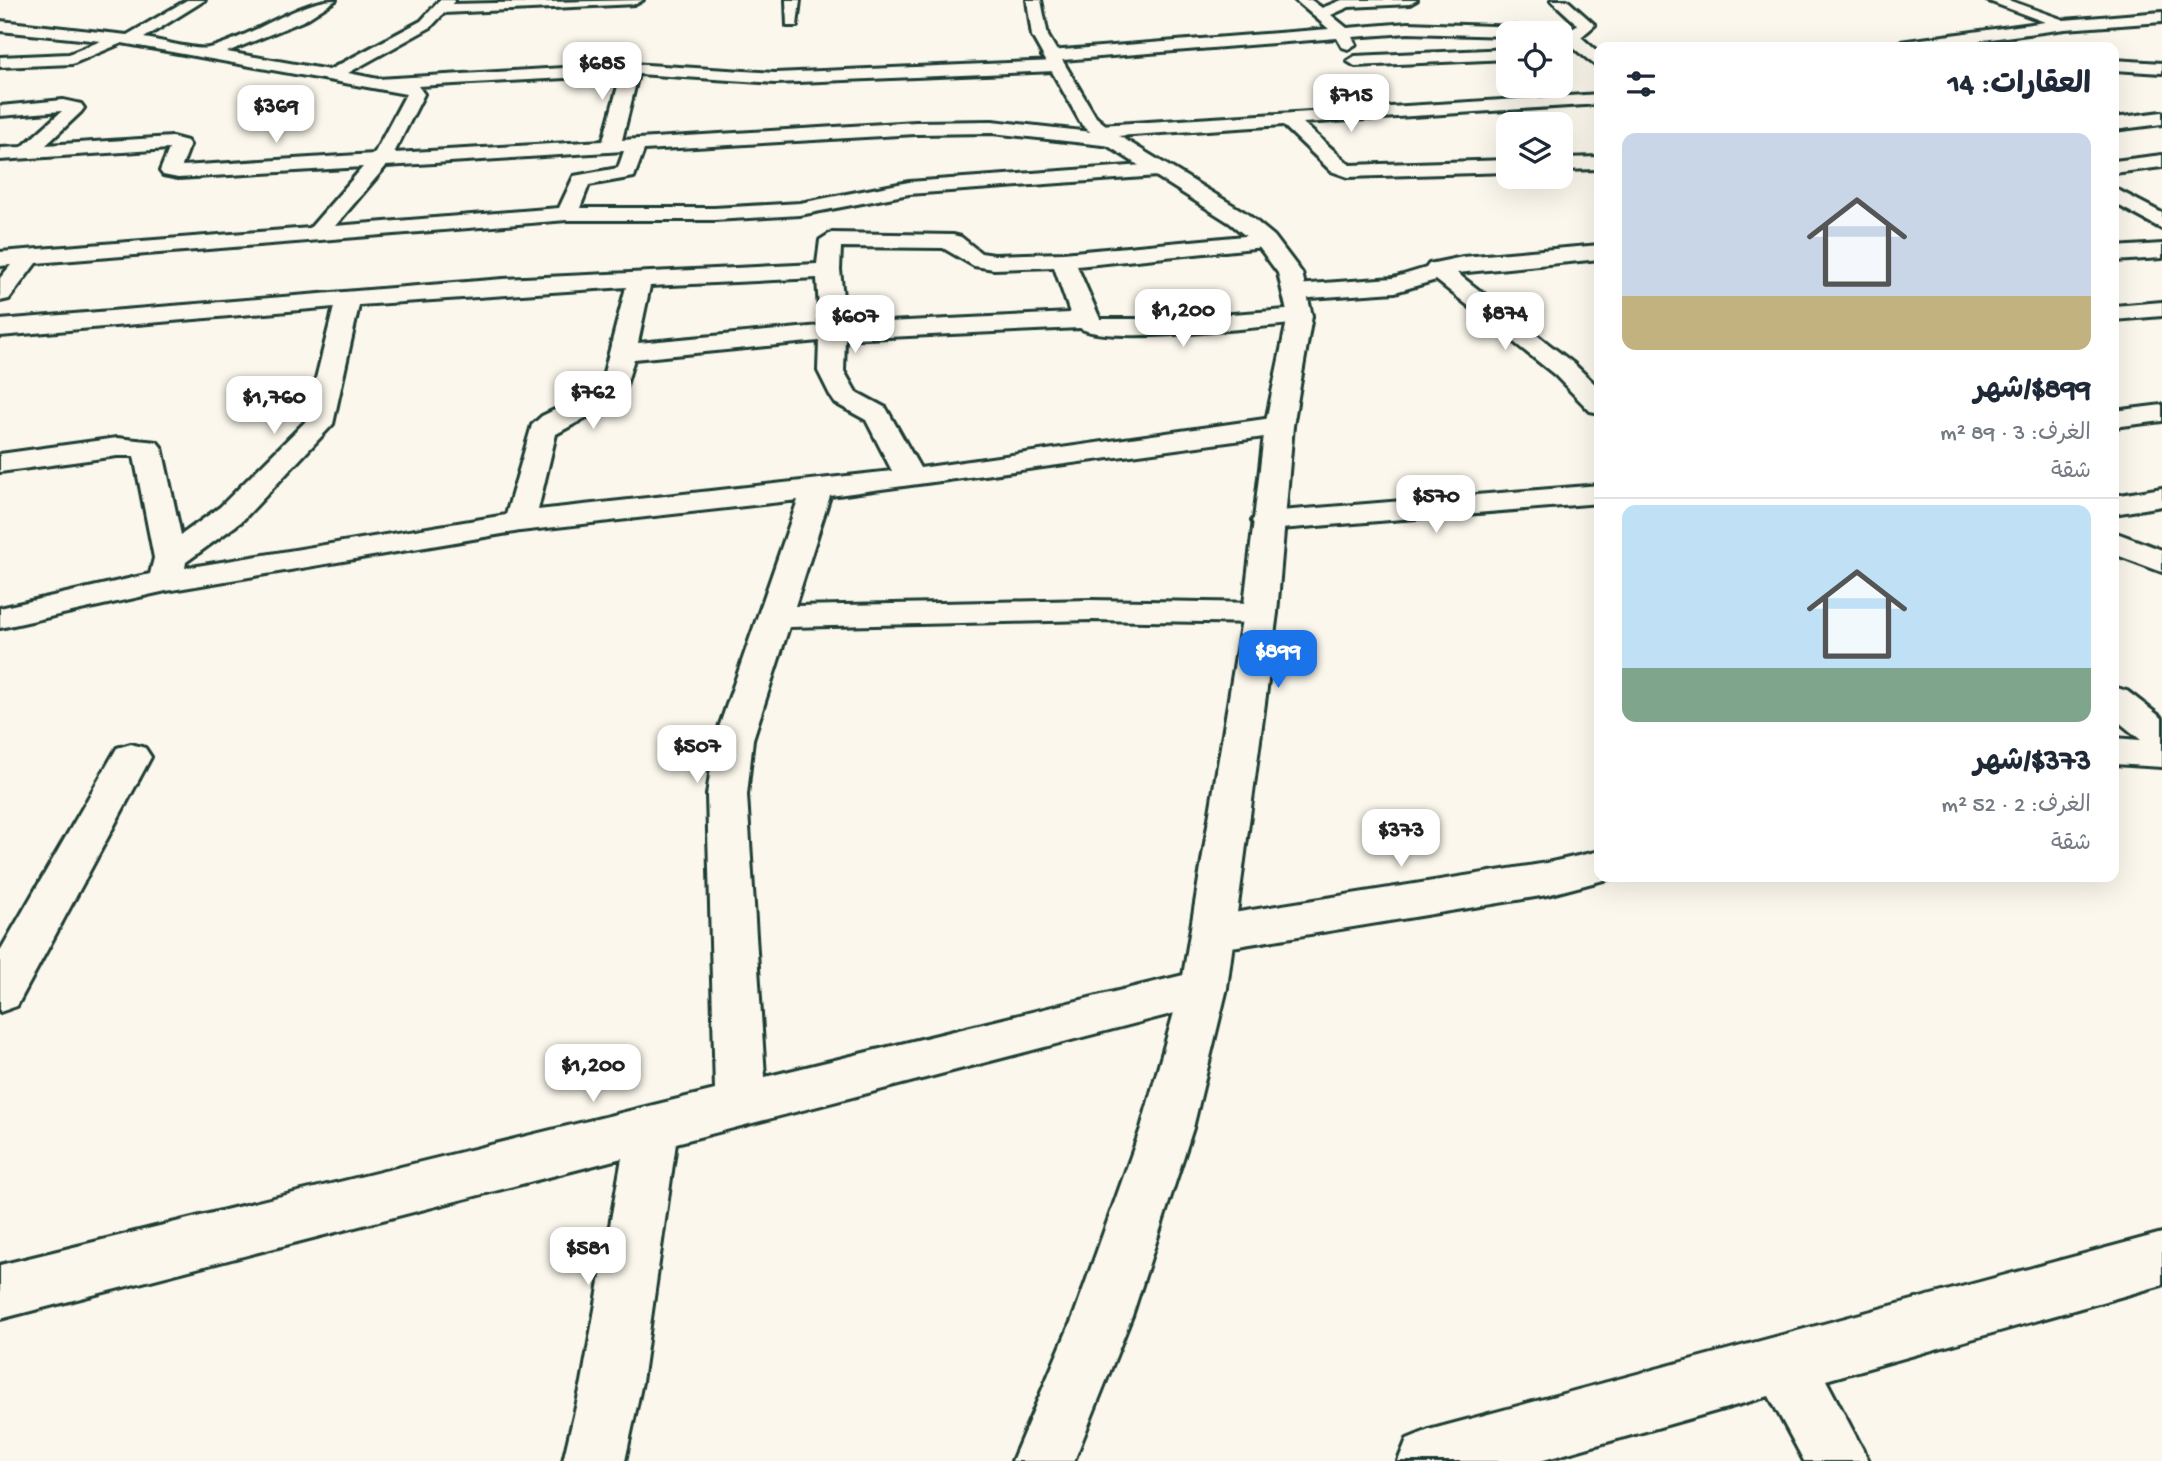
<!DOCTYPE html>
<html lang="ar">
<meta charset="utf-8">
<style>
:root{--surface:#fff;--page:#f6f6f7;--text:#1f2937;--muted:#747a83;--line:#e0e1e3;--accent:#1a73e8}
body{margin:0;font-family:"Gochi Hand","Playpen Sans Arabic",sans-serif;background:var(--page);color:var(--text);direction:rtl;height:100vh;display:flex;flex-direction:column;font-size:26px;white-space:nowrap}
*{box-sizing:border-box;margin:0}
p{font-size:23px;color:var(--muted)}
.icon{flex:none;width:38px;height:38px;fill:none;stroke:currentColor;stroke-width:2;stroke-linecap:round;stroke-linejoin:round}
.map{position:relative;flex:1;overflow:hidden;direction:ltr}
.sheet{position:absolute;left:1594px;top:42px;width:525px;height:840px;display:flex;flex-direction:column;background:var(--surface);border-radius:14px;box-shadow:0 7px 28px #0002;direction:rtl}
.sheet>*{flex:none}
.controls{position:absolute;left:1496px;top:21px;display:grid;gap:14px}
.controls a{display:grid;place-items:center;width:77px;height:77px;border-radius:14px;background:var(--surface);box-shadow:0 7px 28px #0002;font-size:35px}
.price{position:absolute;translate:-50% -60px;padding:0 16px;border-radius:14px;background:#fff;color:#222;font-size:23px;line-height:46px;filter:drop-shadow(0 2px 4px #0008)}
.price::after{content:'';position:absolute;left:50%;top:42px;width:21px;height:16px;margin-left:-10px;background:inherit;clip-path:polygon(0 0,100% 0,50% 100%)}
.price.current{background:var(--accent);color:#fff}
ul{padding:0;list-style:none}
li{display:grid;align-content:center;gap:14px;height:371px;padding:0 28px}
li+li{border-top:2px solid var(--line)}
li span{display:grid;place-items:center;height:217px;border-radius:14px;color:#555}
li>.icon{margin-inline-start:auto}
span .icon{width:126px;height:126px;fill:#fffc;stroke-width:1}
li b{font-size:30px}
h2{display:flex;justify-content:space-between;align-items:center;height:84px;padding:0 28px;font-size:30px}
.map>svg:first-child{display:block}
</style>
<div class="map">
<svg width="2162" height="1461" viewBox="0 0 2162 1461">
<rect width="100%" height="100%" fill="#fbf7ec"/>
<filter id="ink" filterUnits="userSpaceOnUse"><feTurbulence type="fractalNoise" baseFrequency=".0143" numOctaves="2"/><feDisplacementMap in="SourceGraphic" scale="14" xChannelSelector="R" yChannelSelector="G"/><feConvolveMatrix kernelMatrix="1 2 1 2 8 2 1 2 1" color-interpolation-filters="sRGB"/></filter>
<g filter="url(#ink)">
<g fill="none" stroke-linecap="round" stroke-linejoin="round">
<defs>
<path id="minor" d="M187,0h18l-61,38c16,2 51,13 65,10 39,-9 91,-48 127,-48l-31,20 -78,32 102,18 92,-49 19,-21h15l-3,4 191,-4 -7,4 -192,9 -13,14 -83,46 30,6 253,-15 144,9 280,-12 8,5 -8,5 -280,12 -137,-9 -16,66 294,-18 76,-1 99,11 2,-5 7,-2 500,-31v10l-297,19 47,42 158,-5v12l-160,5 -17,-6 -48,-46 -166,11 5,4 -10,6 -120,-13 -76,1 -272,16 -10,27 -45,8 -9,23h134l86,-5 109,-21 249,-18 10,6 -10,6 -249,18 -109,21 -86,5h-147l-531,43 -27,36 -9,2v-23l11,-13 -11,1v-14l310,-24 53,-61 -185,11 -15,-3 -3,-4 9,-22 -169,11v-12l22,-1 40,-36 -62,5v-10l63,-6 18,4 3,4 -3,4 -35,33 126,-8 15,4 3,4 -8,21 192,-12 32,-60 -284,-51 -50,21 -72,3v-10l69,-3 32,-13 -101,-10v-10l127,14zM621,75l-18,66 -209,12 30,-59 -6,-8zM624,151l-6,17 -44,8 -15,32 -224,18 51,-60z
M786,0h14l-3,26h-10z
M1295,0h16l11,8 20,-8h75l-7,4 -61,3 -18,8 16,13 61,-5 164,6 6,-4 -27,-25h16l28,25 -14,12 19,17v15l-39,-31v-5h-53v3l-100,-3 -56,4 4,7 -8,5 -6,-2 -5,-9 -287,23 -8,-5 8,-5 279,-22z
M1986,0h22l56,20 98,-8v10l-97,7 -133,18h-40l8,-5 145,-20z
M1508,49v10l-153,7 -8,-5 8,-5z
M2114,60l48,3v10l-48,-3z
M2162,112v12l-48,6v-12z
M2162,155v12l-48,6v-12z
M1600,157v12l-39,1v-12z
M2114,188l48,25v16l-48,-26z
M831,233l122,2 8,2 20,16 13,2 69,-2 203,-19 11,7 -3,5 -197,20 23,53h63l137,-10 9,2 3,5 -3,5 -9,2c-39,4 -194,22 -220,5l-235,11 -1,32 12,21 30,16 34,60 359,-51 10,3 4,6 -4,6 -10,3 -449,61 -35,110 296,-6 169,3 12,3 5,7 -5,7 -12,3 -169,-3 -302,7 -36,112 -6,56 18,282 439,-107 17,5 6,13 -6,13 -545,142 -34,239 -17,79h-62l19,-79 40,-224 -622,161v-54l715,-175 -8,-295 8,-56 83,-239 -278,31 -354,60 -166,37v-20l150,-34 4,-16 -20,-102h-17l-117,16v-18l117,-16 40,4 5,6 19,87 39,-28 85,-85 29,-115 -334,29v-16l503,-41 314,-15 3,-24zM841,247l102,1 31,18 20,3 60,-2 16,46 -224,11 -6,-54zM817,278l3,48 -182,17 12,-57zM626,287l-26,101 -58,28 -10,9 -26,90 -321,53 1,-6 56,-41 91,-97 26,-119zM819,341l-1,30 13,26 4,6 31,17 26,51 -354,39 18,-76 66,-36 12,-39z
M2162,244v14l-48,3v-14z
M1600,245v14l-143,14 116,90 27,26v24l-10,-2 -35,-36 -119,-95 -41,12 -99,7 -9,-2 -3,-5 3,-5 9,-2 97,-7 33,-10 3,-4 34,-7z
M2162,302v14l-48,4v-14z
M2162,405v16l-48,6v-16z
M1600,485v18l-332,27 -11,-2 -5,-7 5,-7 11,-2z
M2162,488v18l-48,8v-18z
M2114,532l48,18v22l-48,-18z
M2114,687l13,4 35,27v49l-48,-3v-26l27,2 -27,-22z
M131,744l14,4 6,9 -134,249 -17,6v-61l117,-203z
M1600,851v26h15l-68,18 -333,55 -16,-5 -7,-12 7,-12 16,-5 333,-53z
M2162,1233v52l-336,95 43,81h-65l-35,-65 -229,65h-142l9,-22 22,-9z"/>
<path id="tertiary" d="M1027,0h14l7,36 48,81 23,19 127,77 28,23 28,37 10,43 -19,110 -16,187 -50,375 -34,140 -61,188 -58,145h-62l62,-146 67,-187 40,-140 62,-375 22,-187 23,-110 -10,-43 -20,-27 -28,-23 -125,-79 -23,-19 -50,-89z"/>
</defs>
<!-- minor casing -->
<use href="#minor" stroke="#1f3d34" stroke-width="6"/>
<!-- tertiary casing -->
<use href="#tertiary" stroke="#1f3d34" stroke-width="6"/>
<!-- minor -->
<use href="#minor" fill="#fbf7ec" fill-rule="evenodd"/>
<!-- tertiary -->
<use href="#tertiary" fill="#fbf7ec" fill-rule="evenodd"/>
</g>
</g>
</svg>
<div class="controls">
<a><svg class="icon" aria-label="locate" viewBox="0 0 24 24"><circle cx="12" cy="12" r="6"/><path d="M12 2v4M12 18v4M2 12h4M18 12h4"/></svg></a>
<a><svg class="icon" aria-label="layers" viewBox="0 0 24 24"><path d="M12 4l9 5-9 5-9-5zM3 14l9 5 9-5"/></svg></a>
</div>
<b class="price" style="left:602px;top:102px">$685</b>
<b class="price" style="left:1351px;top:134px">$715</b>
<b class="price" style="left:276px;top:145px">$369</b>
<b class="price" style="left:1183px;top:349px">$1,200</b>
<b class="price" style="left:1505px;top:352px">$874</b>
<b class="price" style="left:855px;top:355px">$607</b>
<b class="price" style="left:593px;top:431px">$762</b>
<b class="price" style="left:274px;top:436px">$1,760</b>
<b class="price" style="left:1436px;top:535px">$570</b>
<b class="price current" style="left:1278px;top:690px">$899</b>
<b class="price" style="left:697px;top:785px">$507</b>
<b class="price" style="left:1401px;top:869px">$373</b>
<b class="price" style="left:593px;top:1104px">$1,200</b>
<b class="price" style="left:588px;top:1287px">$581</b>
<section class="sheet">
<h2>العقارات: 14<svg class="icon" aria-label="filters" viewBox="0 0 24 24"><path d="M4 7h16M4 17h16"/><circle cx="9" cy="7" r="2"/><circle cx="15" cy="17" r="2"/></svg></h2>
<ul>
<li><span style="background:linear-gradient(#c9d6e8 75%,#c2b280 0)"><svg class="icon" aria-label="home" viewBox="0 0 24 24"><path d="M3 11l9-7 9 7M6 9v11h12V9"/></svg></span><div><b>$899/شهر</b><p>الغرف: 3 · 89 m²</p><p>شقة</p></div></li>
<li><span style="background:linear-gradient(#bfe0f5 75%,#7fa58c 0)"><svg class="icon" aria-label="home" viewBox="0 0 24 24"><path d="M3 11l9-7 9 7M6 9v11h12V9"/></svg></span><div><b>$373/شهر</b><p>الغرف: 2 · 52 m²</p><p>شقة</p></div></li>
</ul>
</section>
</div>
